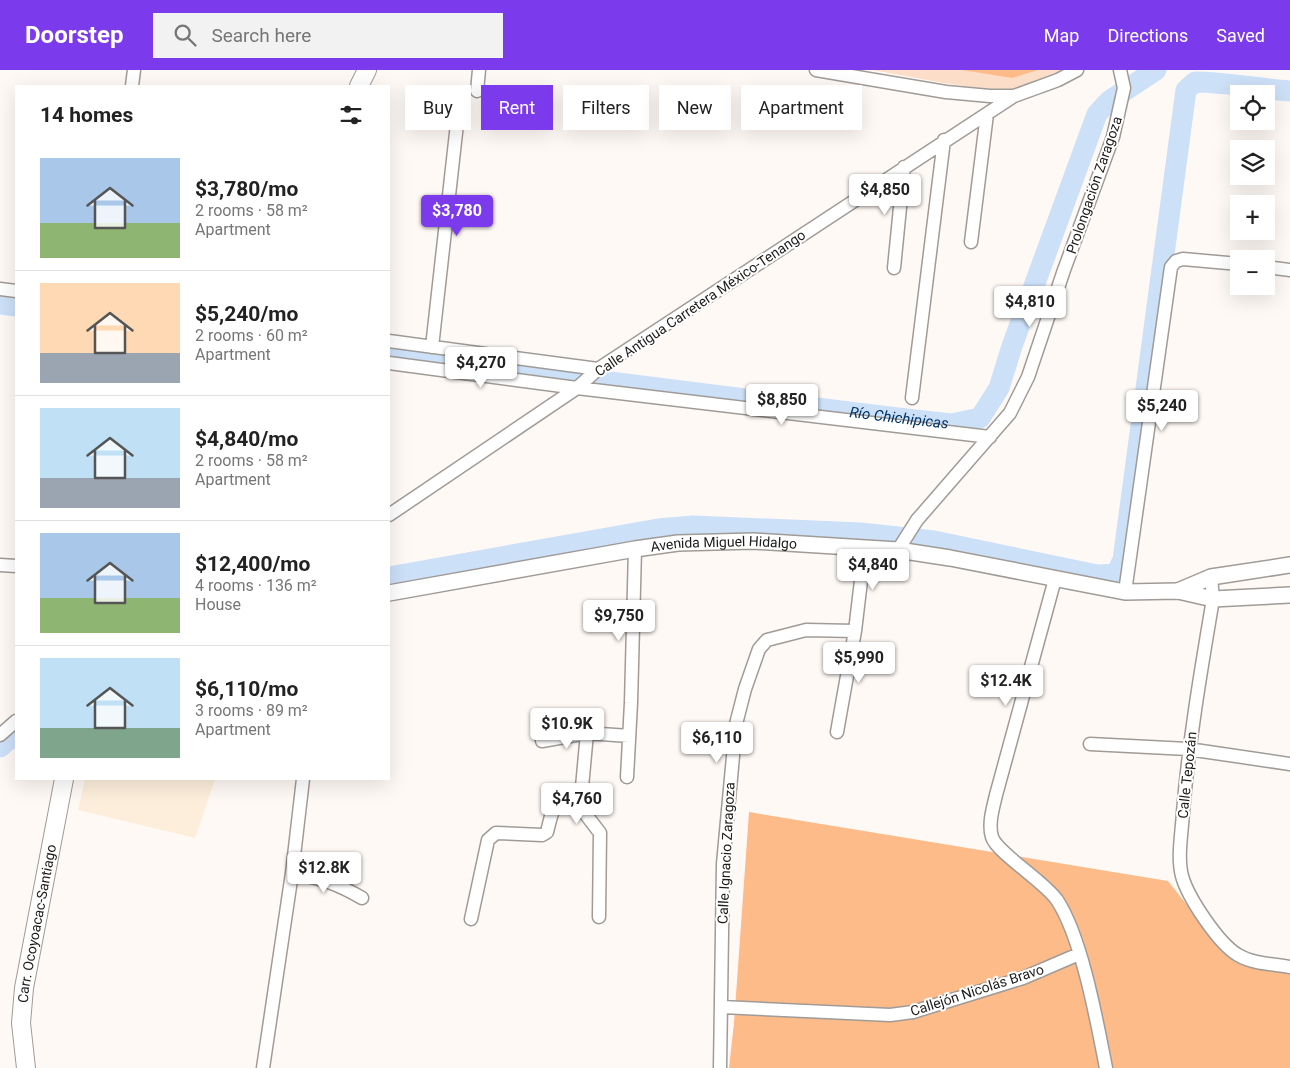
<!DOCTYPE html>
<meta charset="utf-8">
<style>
:root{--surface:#fff;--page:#f2f2f2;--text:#222;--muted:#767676;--line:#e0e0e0;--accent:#7c3aed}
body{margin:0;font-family:Roboto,sans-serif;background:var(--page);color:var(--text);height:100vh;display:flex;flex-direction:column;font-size:19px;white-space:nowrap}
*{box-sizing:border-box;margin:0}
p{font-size:16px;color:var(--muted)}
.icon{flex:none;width:28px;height:28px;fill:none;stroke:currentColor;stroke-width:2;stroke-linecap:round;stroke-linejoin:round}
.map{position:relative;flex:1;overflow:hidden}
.side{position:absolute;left:15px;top:15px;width:375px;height:695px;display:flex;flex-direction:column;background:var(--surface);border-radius:0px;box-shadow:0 5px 20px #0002}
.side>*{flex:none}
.banner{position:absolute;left:405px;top:15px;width:475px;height:45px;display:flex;gap:10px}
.buttons{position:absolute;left:1230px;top:15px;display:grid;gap:10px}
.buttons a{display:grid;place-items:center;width:45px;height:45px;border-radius:0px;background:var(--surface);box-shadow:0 5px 20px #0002;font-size:25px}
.price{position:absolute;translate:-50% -42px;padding:0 11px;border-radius:5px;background:#fff;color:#222;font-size:16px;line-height:32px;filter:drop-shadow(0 1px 2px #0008)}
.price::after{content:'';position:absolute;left:50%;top:30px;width:15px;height:11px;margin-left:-8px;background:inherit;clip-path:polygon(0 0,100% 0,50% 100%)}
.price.current{background:var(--accent);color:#fff}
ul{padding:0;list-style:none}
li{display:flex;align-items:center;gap:15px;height:125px;padding:0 25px}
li+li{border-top:1px solid var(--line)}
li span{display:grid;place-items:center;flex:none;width:140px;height:100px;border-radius:0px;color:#555}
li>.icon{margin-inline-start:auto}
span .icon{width:60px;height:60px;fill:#fffc;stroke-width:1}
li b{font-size:21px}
h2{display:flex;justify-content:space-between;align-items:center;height:60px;padding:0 25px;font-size:21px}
.chip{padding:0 18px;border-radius:0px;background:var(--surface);box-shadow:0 5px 20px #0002;font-size:18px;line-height:45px}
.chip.current{background:var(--accent);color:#fff}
header{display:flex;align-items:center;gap:30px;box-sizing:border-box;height:70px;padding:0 25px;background:var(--accent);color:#fff}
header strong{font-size:24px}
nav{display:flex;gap:28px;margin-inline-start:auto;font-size:18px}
.search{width:350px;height:45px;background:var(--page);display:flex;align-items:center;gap:12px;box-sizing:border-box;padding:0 18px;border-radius:0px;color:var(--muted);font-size:19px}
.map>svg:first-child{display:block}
</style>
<header>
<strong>Doorstep</strong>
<div class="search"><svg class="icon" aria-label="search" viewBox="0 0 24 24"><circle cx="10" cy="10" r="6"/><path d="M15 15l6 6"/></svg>Search here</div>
<nav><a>Map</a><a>Directions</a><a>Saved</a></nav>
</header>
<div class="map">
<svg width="1290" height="998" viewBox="0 0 1290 998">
<rect width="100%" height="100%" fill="#fff9f5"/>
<!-- education -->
<path fill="#fdeedb" d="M85,709h130l-20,59 -117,-28z"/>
<!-- green -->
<path fill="#fcdec8" d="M872,0h199l-58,22 -64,-8z"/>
<!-- forest -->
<path fill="#fdbb8a" d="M962,0h76l-26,8z
M749,742l419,69 61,77 61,8v102h-561l5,-45z"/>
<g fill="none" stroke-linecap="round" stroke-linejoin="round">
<!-- river -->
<g stroke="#cce0f8" stroke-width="21">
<path d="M0,234l16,2"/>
<path id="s1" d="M389,284l500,63 62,7 29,-6 19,-30 13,-42 85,-232 12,-13 47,-31"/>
<path d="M389,507l269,-48 35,-3 168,7 73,8 163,34 19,-1 7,-14 63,-470 9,-8c32,0 63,7 95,9"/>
<path d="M0,677l16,-14"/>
</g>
<defs>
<path id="minor" d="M816,0l130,22 44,4h24l44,-16 19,-10
M132,16l2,-16
M477,21l2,-21
M971,172l16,-128
M1266,197l24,3
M894,198l10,-101
M0,219l16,2
M389,271l209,28
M432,277l25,-223
M389,293l188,25 413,49
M912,328l32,-258
M389,445l188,-127 21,-19 416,-273
M898,480l19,-30 93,-107 18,-36 36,-107 49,-133 11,-49 -4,-18
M0,495l16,1
M1211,507l2,22c-12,71 -24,141 -30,213 -1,20 -6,45 -1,64 6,22 37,68 56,79 15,9 36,9 52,12
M1055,509l-59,216c-3,13 -8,29 -4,42 5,16 52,44 65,63 25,38 40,122 49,168
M1125,522l46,-325 5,-6 7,-2 56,5
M837,662l18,-101 10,-84
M587,663l-6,65 3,14 16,21 -1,84
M0,665l16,-14
M542,671l45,-8 42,3
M1090,674l98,5 102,15
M627,707l4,-74 4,-154
M292,803c29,5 46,11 70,25
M471,849l17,-79 8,-7 46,2 5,-3c7,-28 5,-29 34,-34
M722,937l168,8 23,-3 110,-34 56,-24
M263,998l29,-195 11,-94
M720,998l3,-204 13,-140 9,-35 14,-40 8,-9 39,-10 49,1"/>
<g id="tertiary">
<path d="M1178,521l33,-14 79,-12"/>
<path id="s2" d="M389,523l246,-44 43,-6 75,-2 145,9 52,8 175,34 53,-1 35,8 77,-4"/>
</g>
<g id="secondary">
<path d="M359,16l8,-16"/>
<path id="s3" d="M26,998l-5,-45 3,-35 40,-209"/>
</g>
</defs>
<!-- minor casing -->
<use href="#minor" stroke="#a09b97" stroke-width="15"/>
<!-- tertiary casing -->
<use href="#tertiary" stroke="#a09b97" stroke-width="18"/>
<!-- secondary casing -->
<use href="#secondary" stroke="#a09b97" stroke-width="20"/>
<!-- minor -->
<use href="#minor" stroke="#fff" stroke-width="12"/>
<!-- tertiary -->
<use href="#tertiary" stroke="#fff" stroke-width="15"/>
<!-- secondary -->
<use href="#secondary" stroke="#fff" stroke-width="18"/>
</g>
<g text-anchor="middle" stroke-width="4" stroke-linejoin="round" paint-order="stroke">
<!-- street labels -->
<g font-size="14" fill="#1e1c1b" stroke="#fff">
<text transform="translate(1094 115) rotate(-71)" y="5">Prolongación Zaragoza</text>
<text transform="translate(700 233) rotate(-34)" y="5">Calle Antigua Carretera México-Tenango</text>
<text dy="5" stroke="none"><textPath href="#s2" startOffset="339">Avenida Miguel Hidalgo</textPath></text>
<text transform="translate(1187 705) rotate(-84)" y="5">Calle Tepozán</text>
<text transform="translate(726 783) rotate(-87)" y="5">Calle Ignacio Zaragoza</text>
<text dy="5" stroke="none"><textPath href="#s3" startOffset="146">Carr. Ocoyoacac-Santiago</textPath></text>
<text transform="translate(977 920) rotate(-18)" y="5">Callejón Nicolás Bravo</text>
</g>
<!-- water labels -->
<g font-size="15" font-style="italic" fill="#013468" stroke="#fff">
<text dy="5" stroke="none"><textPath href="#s1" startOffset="514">Río Chichipicas</textPath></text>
</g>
</g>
</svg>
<div class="buttons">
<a><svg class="icon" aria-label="locate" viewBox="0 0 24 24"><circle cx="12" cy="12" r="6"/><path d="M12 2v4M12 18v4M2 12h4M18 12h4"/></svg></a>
<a><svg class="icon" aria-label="layers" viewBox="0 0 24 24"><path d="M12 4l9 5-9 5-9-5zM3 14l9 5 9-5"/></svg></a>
<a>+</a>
<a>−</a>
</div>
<b class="price" style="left:885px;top:146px">$4,850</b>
<b class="price current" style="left:457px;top:167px">$3,780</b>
<b class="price" style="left:1030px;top:258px">$4,810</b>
<b class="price" style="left:481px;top:319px">$4,270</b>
<b class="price" style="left:782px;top:356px">$8,850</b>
<b class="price" style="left:1162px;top:362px">$5,240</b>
<b class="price" style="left:873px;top:521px">$4,840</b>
<b class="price" style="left:619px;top:572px">$9,750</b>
<b class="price" style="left:859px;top:614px">$5,990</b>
<b class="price" style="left:1006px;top:637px">$12.4K</b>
<b class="price" style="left:567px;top:680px">$10.9K</b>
<b class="price" style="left:717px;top:694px">$6,110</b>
<b class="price" style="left:577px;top:755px">$4,760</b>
<b class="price" style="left:324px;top:824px">$12.8K</b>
<div class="banner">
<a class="chip">Buy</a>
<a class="chip current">Rent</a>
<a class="chip">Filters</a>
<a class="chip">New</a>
<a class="chip">Apartment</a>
</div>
<section class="side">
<h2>14 homes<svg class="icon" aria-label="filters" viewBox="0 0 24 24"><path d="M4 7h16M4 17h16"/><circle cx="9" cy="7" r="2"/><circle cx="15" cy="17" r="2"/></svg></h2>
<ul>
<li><span style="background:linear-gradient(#a9c7e8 65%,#8fb573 0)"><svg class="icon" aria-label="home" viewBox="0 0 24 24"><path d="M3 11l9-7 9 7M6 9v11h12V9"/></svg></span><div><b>$3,780/mo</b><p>2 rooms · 58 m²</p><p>Apartment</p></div></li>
<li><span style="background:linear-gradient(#ffd9b3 70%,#9aa5b1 0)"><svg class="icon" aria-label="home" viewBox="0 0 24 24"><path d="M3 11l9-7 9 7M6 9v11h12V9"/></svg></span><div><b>$5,240/mo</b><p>2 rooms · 60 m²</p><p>Apartment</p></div></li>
<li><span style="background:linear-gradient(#bfe0f5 70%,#9aa5b1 0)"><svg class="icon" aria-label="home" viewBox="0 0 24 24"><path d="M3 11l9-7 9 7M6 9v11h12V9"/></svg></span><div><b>$4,840/mo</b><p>2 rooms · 58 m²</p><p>Apartment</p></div></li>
<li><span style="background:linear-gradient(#a9c7e8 65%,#8fb573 0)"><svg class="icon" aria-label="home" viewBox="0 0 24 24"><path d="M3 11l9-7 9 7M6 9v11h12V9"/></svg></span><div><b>$12,400/mo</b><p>4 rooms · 136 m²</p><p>House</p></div></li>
<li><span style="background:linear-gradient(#bfe0f5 70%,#7fa58c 0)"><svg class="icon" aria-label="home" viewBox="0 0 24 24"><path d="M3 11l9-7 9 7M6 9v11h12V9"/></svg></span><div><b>$6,110/mo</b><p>3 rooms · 89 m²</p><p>Apartment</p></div></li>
</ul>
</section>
</div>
